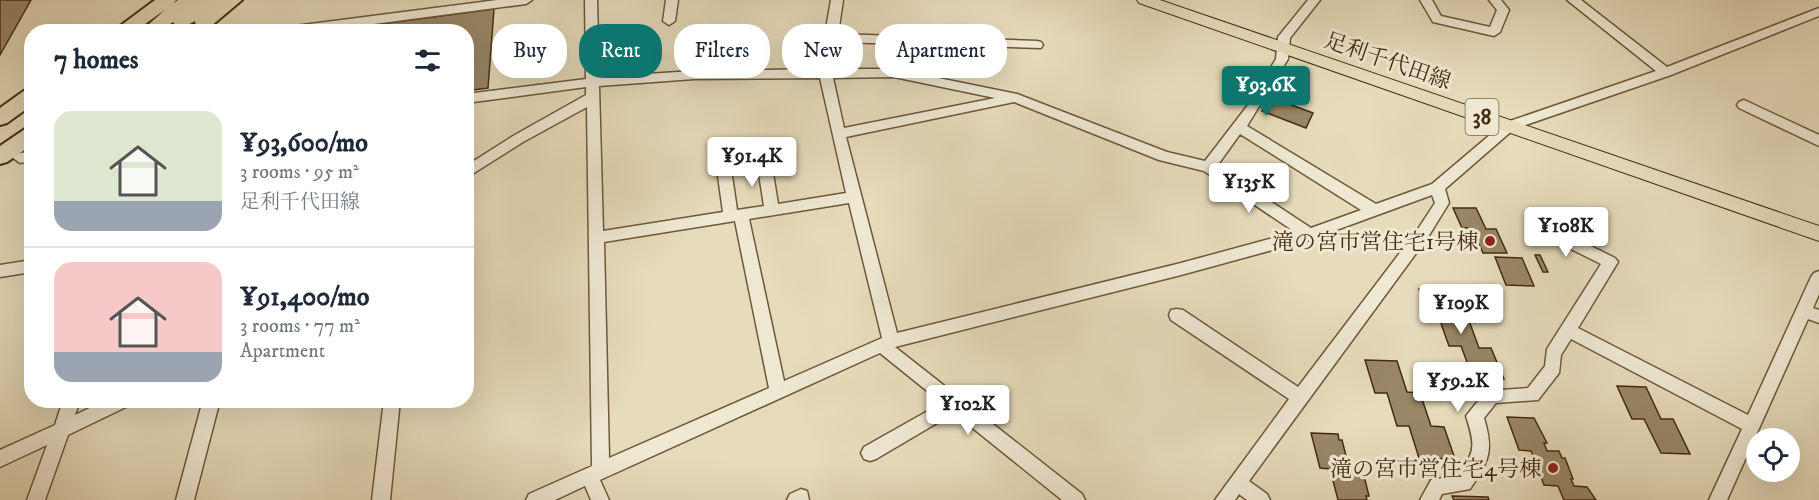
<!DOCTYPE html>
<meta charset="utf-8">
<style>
:root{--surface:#fff;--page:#f6f6f7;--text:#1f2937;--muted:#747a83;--line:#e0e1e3;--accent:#0f766e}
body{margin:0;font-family:"IM FELL DW Pica","Noto Serif JP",serif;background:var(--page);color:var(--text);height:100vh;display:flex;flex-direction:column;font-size:22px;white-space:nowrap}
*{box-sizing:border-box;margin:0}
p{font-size:20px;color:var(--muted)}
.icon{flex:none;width:33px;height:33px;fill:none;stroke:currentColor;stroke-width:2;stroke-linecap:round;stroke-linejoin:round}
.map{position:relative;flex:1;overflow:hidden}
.drawer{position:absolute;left:24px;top:24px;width:450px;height:384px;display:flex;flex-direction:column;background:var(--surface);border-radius:24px;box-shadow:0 6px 24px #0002}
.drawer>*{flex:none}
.top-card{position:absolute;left:492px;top:24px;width:570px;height:54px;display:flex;gap:12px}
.controls{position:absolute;left:1746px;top:428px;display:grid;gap:12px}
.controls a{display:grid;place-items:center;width:54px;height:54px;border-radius:50%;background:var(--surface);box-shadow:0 6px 24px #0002;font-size:30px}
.price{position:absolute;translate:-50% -51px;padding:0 14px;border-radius:6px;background:#fff;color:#222;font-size:20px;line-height:39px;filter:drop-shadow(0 2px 3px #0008)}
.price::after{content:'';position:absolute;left:50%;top:36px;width:18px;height:14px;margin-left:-9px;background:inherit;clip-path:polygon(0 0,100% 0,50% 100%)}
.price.current{background:var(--accent);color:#fff}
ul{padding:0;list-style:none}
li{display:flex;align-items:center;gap:18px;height:150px;padding:0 30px}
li+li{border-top:2px solid var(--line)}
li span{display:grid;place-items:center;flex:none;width:168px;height:120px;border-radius:18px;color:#555}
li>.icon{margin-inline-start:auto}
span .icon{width:72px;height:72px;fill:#fffc;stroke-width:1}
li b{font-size:26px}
h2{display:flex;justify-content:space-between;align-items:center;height:72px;padding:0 30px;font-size:26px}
.tag{padding:0 21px;border-radius:24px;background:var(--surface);box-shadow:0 6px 24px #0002;font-size:21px;line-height:54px}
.tag.current{background:var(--accent);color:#fff}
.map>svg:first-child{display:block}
</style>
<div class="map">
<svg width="1819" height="500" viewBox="0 0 1819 500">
<rect width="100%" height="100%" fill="#e6dbbb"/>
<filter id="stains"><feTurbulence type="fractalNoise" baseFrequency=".00333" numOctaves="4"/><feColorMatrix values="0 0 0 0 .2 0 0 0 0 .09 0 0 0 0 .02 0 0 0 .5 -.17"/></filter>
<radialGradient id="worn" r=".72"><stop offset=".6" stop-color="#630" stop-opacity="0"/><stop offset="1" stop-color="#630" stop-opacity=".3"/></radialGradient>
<!-- building -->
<path fill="#998768" stroke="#462c0f" stroke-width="1.5" d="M0,0h31l-31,55z
M494,9l-6,79 -22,3v-59h-146z
M1270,97l43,16 -7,15 -44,-17z
M1453,208h23l10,21h10l11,24h-24l-11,-25h-10z
M1535,255h5l8,17h-5z
M1495,257l27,1 12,28 -28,-1z
M1419,289h27l11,29h11l11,30h12l13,31 -31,-1 -12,-32h-12l-11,-31h-10z
M1365,360l32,1 10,31 13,1 11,33 13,1 11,32 -36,-1 -10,-32h-12l-10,-33h-12z
M1617,386l29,1 15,32h12l17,35 -29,-1 -17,-34h-12z
M1507,417l27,1 13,25h-3l3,8h12l3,7h3l8,21h-2l3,7 13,1 9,13h-32l-6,-14 -14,-1 -13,-34 -12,-1z
M1311,433l27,1 1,6h3l5,20h-2l2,8h12l2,8h3l5,20h-3l1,4h-29l-8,-31 -10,-1z
M1452,496l36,1 1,3h-35z"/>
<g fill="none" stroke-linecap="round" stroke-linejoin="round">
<defs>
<path id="minor" d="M497,0h35l-6,4 -213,28h-40l6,-4z
M585,0h12l2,77 95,-6 125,-2 12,-69h12l-5,34 199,7 4,1 2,3 -2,3 -205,-6 -4,27h62l123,25 150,58 38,9 43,-56 28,-46 2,-22 30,-37h12l-30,38 -2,21 -41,67 129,78 56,-20 72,-61 152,-52 -89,-71h14l86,67 152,-59v8l-148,59 -157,54 -69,60 4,14 -21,34 -179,244 18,13 3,6h-23l-8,-6 -4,6h-20l74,-101 -118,-79 -2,-5 2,-5 6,-1 6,1 115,77 120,-158 17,-26 -3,-8 -123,45 -128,35 -286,72 187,147 3,6h-23l-108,-87 -78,46 -6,2 -6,-2 -3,-6 3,-6 78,-44 -62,-50 -280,127 9,20h-18l-6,-14 -30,14h-29l3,-6 63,-28 -5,-359 -64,35 -57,36v-12l47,-30 73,-41v-8l-120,16v-9l120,-15zM894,77l101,21 -151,30 -11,-50zM820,78l26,115 -68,11 -7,-43 -7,-5 -7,5 7,45 -27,4 -6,-41 -7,-5 -7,5 6,43 -120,19 -4,-145 95,-7zM1014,102l145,58 45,11 91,61 -114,31 -284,70 -51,-196zM1240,134l121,76 -50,18 -94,-62zM849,203l33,135 -98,43 -35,-162zM735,221l34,167 -160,70 -5,-216z
M666,0h12l-3,21 -6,4 -6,-4z
M1420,0h12l9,16 49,11 7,-17 -8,-10h12l8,10 -9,22 -6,4 -61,-14z
M1744,100l75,35v11l-80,-38 -2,-3 2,-3z
M32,151v10l-12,2 -7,-5 2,-4z
M1536,219l79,39 3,4 -40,66 170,87 63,-138 3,-4 5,-2v23l-6,14 6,2v13l-11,-4 -81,181h-18l33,-71 -171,-90 -10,16 -2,18 -21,27 -42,3 -12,15c10,33 5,43 -14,71l-28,5 -3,6h-19l11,-20 28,-5c17,-24 16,-31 7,-59l20,-25 42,-3 17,-22 2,-17 54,-85 -70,-35 -2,-4 2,-4z
M32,260v12l-32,5v-12z
M63,400h17l-5,15 31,-15h26l-2,5 -62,30 -23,65h-18l20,-55 -47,22v-17l55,-25z
M203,400h17l-26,100h-18z
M384,400h16l-10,100h-18z
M801,489l6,2 2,9h-22l3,-6z"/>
<path id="major" d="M1137,0h23l659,226v15l-680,-238z"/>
<path id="highway" d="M155,0h21l-2,3 4,-3h64l-32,27h-14l-1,-6 -13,7 -6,-2 -3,-4 -8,6h-14l-2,-4 17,-15 -32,23h-22z
M32,88v17l-25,18 -7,2v-17l25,-18z
M32,127v18l-25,17 -7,2v-18l25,-17z"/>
</defs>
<!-- minor casing -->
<use href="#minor" stroke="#6e583a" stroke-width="3"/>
<!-- major casing -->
<use href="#major" stroke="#462c0f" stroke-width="2"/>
<!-- highway casing -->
<use href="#highway" stroke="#462c0f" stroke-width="4"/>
<!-- minor -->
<use href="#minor" fill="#efe8d3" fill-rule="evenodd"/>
<!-- major -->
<use href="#major" fill="#e6dbbb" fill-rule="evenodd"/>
<!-- highway -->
<use href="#highway" fill="#e6dbbb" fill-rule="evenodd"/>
</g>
<!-- markers -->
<g fill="#8f2418" stroke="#efe8d3" stroke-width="2">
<circle cx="1490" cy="241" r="6"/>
<circle cx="1553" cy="468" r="6"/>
</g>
<g text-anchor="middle" stroke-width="6" stroke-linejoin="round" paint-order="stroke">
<!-- shield labels -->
<rect fill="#efe8d3" stroke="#79644a" stroke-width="1.5" x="1465.5" y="99" width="33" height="36" rx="4.5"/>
<g font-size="21" font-weight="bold" fill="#462c0f">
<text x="1482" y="124">38</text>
</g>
<!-- street labels -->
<g font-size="22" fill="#462c0f" stroke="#efe8d3">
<text transform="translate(1388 60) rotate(19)" y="8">足利千代田線</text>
</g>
<!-- poi labels -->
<g font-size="22" fill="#462c0f" stroke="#efe8d3" text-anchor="end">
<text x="1478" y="249">滝の宮市営住宅1号棟</text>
<text x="1541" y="476">滝の宮市営住宅4号棟</text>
</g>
</g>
<rect width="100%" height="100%" filter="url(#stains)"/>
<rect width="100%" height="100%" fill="url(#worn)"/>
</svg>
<div class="controls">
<a><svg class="icon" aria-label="locate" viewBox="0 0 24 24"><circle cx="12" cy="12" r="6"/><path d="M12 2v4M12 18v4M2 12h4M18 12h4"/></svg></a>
</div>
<b class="price current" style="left:1266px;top:117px">¥93.6K</b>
<b class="price" style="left:752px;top:188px">¥91.4K</b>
<b class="price" style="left:1249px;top:214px">¥135K</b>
<b class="price" style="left:1566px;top:258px">¥108K</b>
<b class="price" style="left:1461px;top:335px">¥109K</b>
<b class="price" style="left:1458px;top:413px">¥59.2K</b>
<b class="price" style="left:968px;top:436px">¥102K</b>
<div class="top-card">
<a class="tag">Buy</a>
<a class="tag current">Rent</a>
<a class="tag">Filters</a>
<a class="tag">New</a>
<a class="tag">Apartment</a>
</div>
<section class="drawer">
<h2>7 homes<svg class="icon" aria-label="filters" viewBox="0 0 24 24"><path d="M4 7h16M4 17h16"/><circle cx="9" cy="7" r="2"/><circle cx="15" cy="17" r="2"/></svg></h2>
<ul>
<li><span style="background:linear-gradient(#dfe7d0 75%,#9aa5b1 0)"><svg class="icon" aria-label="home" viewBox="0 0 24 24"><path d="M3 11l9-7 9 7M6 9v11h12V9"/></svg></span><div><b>¥93,600/mo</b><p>3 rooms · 95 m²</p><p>足利千代田線</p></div></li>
<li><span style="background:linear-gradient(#f6c9c9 75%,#9aa5b1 0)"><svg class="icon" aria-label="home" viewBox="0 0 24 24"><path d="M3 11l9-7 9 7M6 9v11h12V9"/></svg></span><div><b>¥91,400/mo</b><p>3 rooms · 77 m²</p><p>Apartment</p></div></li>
</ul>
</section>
</div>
